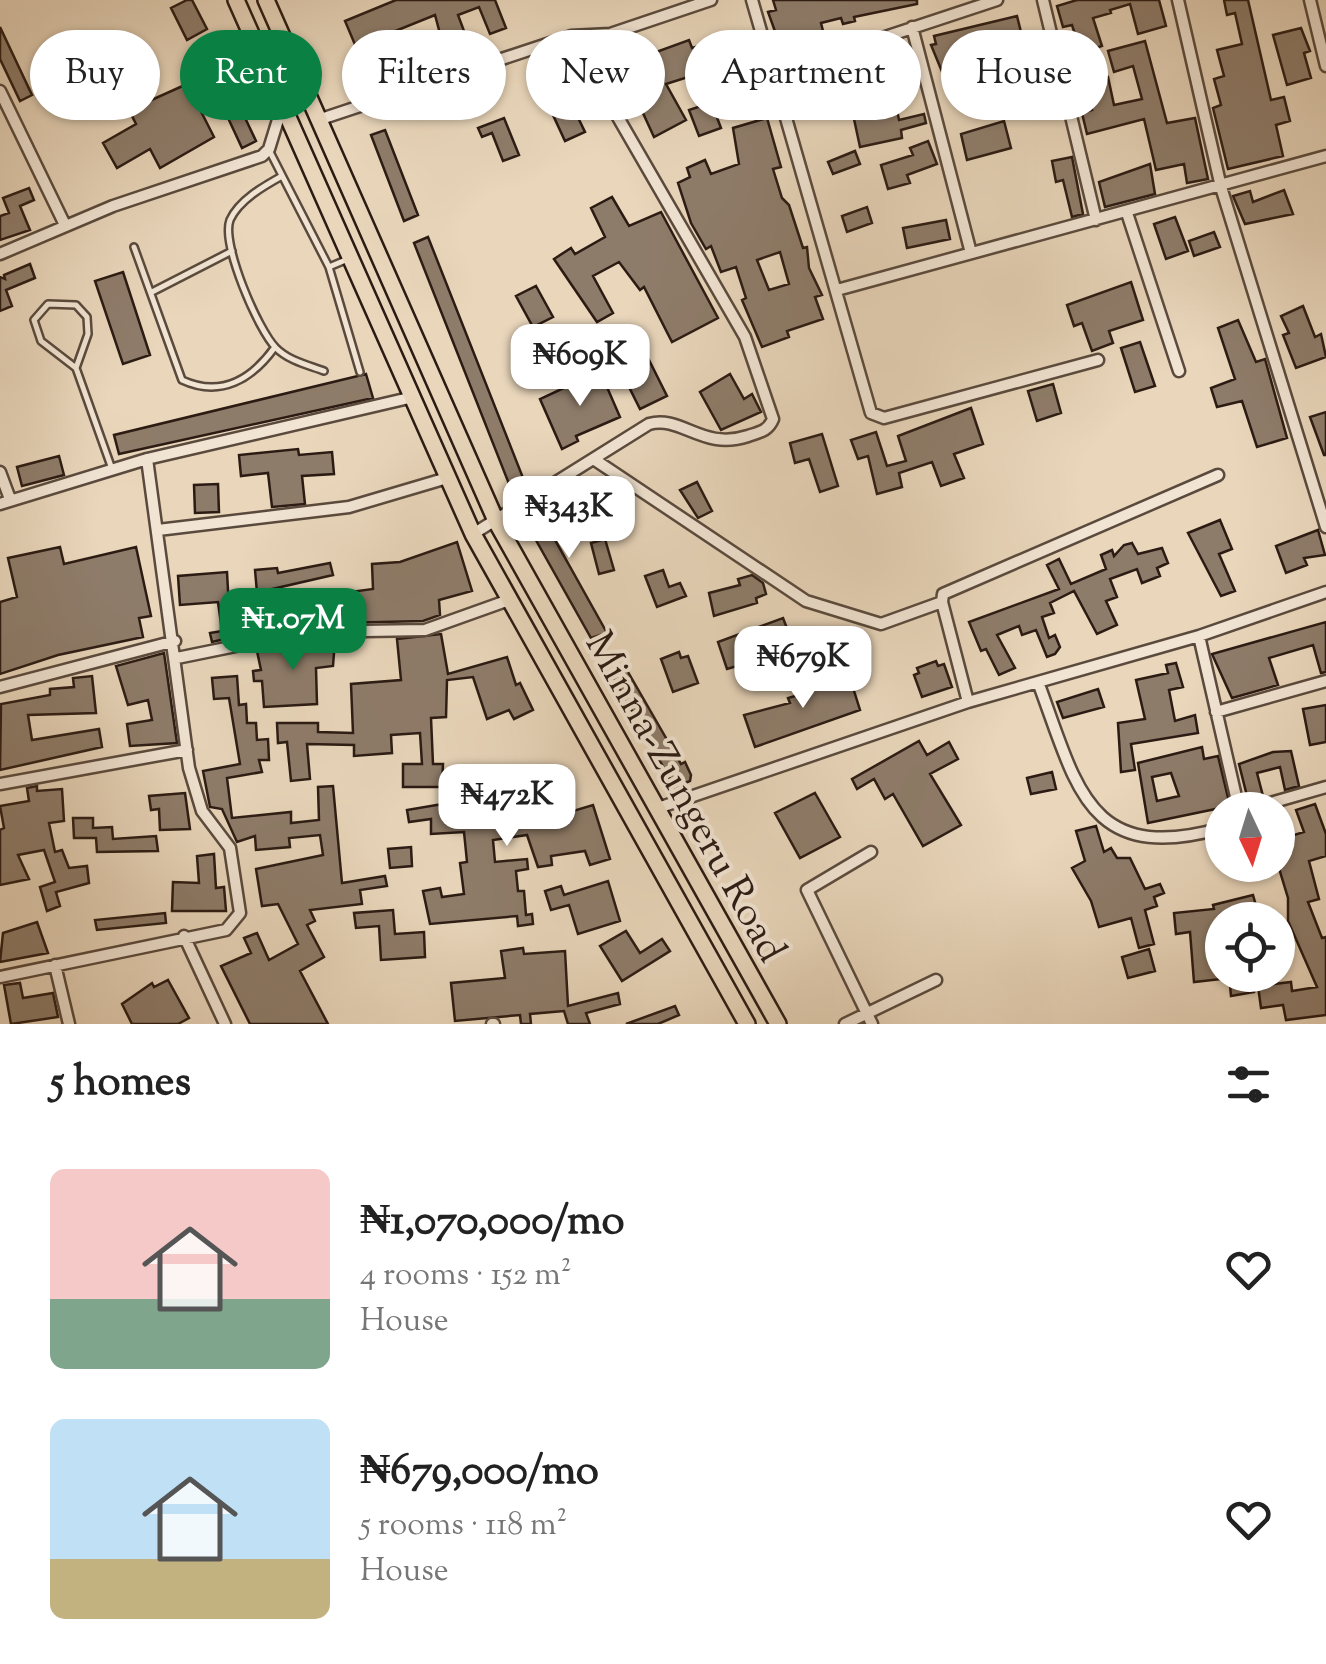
<!DOCTYPE html>
<meta charset="utf-8">
<style>
:root{--surface:#fff;--page:#f6f6f6;--text:#222;--muted:#767676;--accent:#0b8043}
body{margin:0;font-family:"Sorts Mill Goudy",serif;background:var(--page);color:var(--text);height:100vh;display:flex;flex-direction:column;font-size:38px;white-space:nowrap}
*{box-sizing:border-box;margin:0}
p{font-size:32px;color:var(--muted)}
.icon{flex:none;width:55px;height:55px;fill:none;stroke:currentColor;stroke-width:2;stroke-linecap:round;stroke-linejoin:round}
.map{position:relative;height:1024px;overflow:hidden}
.panel{display:flex;flex-direction:column;background:var(--surface);flex:1}
.panel>*{flex:none}
.hud{position:absolute;left:30px;top:30px;width:1268px;height:90px;display:flex;gap:20px}
.needle{width:65px;rotate:176deg}
.buttons{position:absolute;left:1205px;top:792px;display:grid;gap:20px}
.buttons a{display:grid;place-items:center;width:90px;height:90px;border-radius:50%;background:var(--surface);box-shadow:0 2px 8px #0004;font-size:50px}
.price{position:absolute;translate:-50% -85px;padding:0 22px;border-radius:20px;background:#fff;color:#222;font-size:32px;line-height:65px;filter:drop-shadow(0 2px 5px #0008)}
.price::after{content:'';position:absolute;left:50%;top:60px;width:30px;height:22px;margin-left:-15px;background:inherit;clip-path:polygon(0 0,100% 0,50% 100%)}
.price.current{background:var(--accent);color:#fff}
ul{padding:0;list-style:none}
li{display:flex;align-items:center;gap:30px;height:250px;padding:0 50px}
li span{display:grid;place-items:center;flex:none;width:280px;height:200px;border-radius:15px;color:#555}
li>.icon{margin-inline-start:auto}
span .icon{width:120px;height:120px;fill:#fffc;stroke-width:1}
li b{font-size:42px}
h2{display:flex;justify-content:space-between;align-items:center;height:120px;padding:0 50px;font-size:42px}
.chip{padding:0 35px;border-radius:45px;background:var(--surface);box-shadow:0 2px 8px #0004;font-size:35px;line-height:90px}
.chip.current{background:var(--accent);color:#fff}
.map>svg:first-child{display:block}
</style>
<div class="map">
<svg width="1326" height="1024" viewBox="0 0 1326 1024">
<rect width="100%" height="100%" fill="#e9d6bb"/>
<filter id="stains"><feTurbulence type="fractalNoise" baseFrequency=".002" numOctaves="4"/><feColorMatrix values="0 0 0 0 .2 0 0 0 0 .09 0 0 0 0 .02 0 0 0 .5 -.17"/></filter>
<radialGradient id="worn" r=".72"><stop offset=".6" stop-color="#630" stop-opacity="0"/><stop offset="1" stop-color="#630" stop-opacity=".3"/></radialGradient>
<!-- building -->
<path fill="#8e7c6a" stroke="#2b1b13" stroke-width="2.5" fill-rule="evenodd" d="M187,0h5l15,29 -20,11 -16,-32z
M396,0h99l11,28 -16,6 -11,-27 -21,8 12,32 -24,9 -11,-41 -79,32 -11,-26z
M773,0h144v4l-63,13 1,4 -12,3 -2,-6 -20,5 2,8 -42,17 -13,-36 8,-2z
M1077,0h82l7,26 -28,8 -8,-30 -20,6 1,3 -18,5 9,28 -21,7 -9,-28 -9,2 -6,-21z
M1224,0h24l23,100 13,-3 6,24 -14,4 7,31 -55,13 -15,-61 8,-3 -7,-26 10,-3 -7,-26 25,-6 -7,-31 -8,2z
M1017,16l7,28 19,1 5,22 -34,12 9,34 -16,4 -19,-73 -21,5 8,37 -25,5 -19,-46 5,-1 -2,-8z
M0,27l32,68 -12,6 -20,-42z
M1301,28l9,23 -6,2 7,25 -24,7 -14,-50z
M689,40l3,8 15,-4 4,12 30,-9 4,12 -79,25 20,36 -32,17 -18,-39 -6,3 -15,-34z
M1145,41l22,82 28,-5 13,61 -21,4 -3,-19 -28,6 -12,-51 -57,15 -5,-21 10,-3 -5,-19 7,-1 -3,-9 17,-4 6,28 28,-6 -9,-33 -19,6 -6,-21z
M187,84l27,53 -54,31 -10,-19 -33,19 -14,-25 33,-19 -7,-14z
M229,84l27,57 -14,7 -27,-58z
M566,93l19,39 -20,9 -18,-39z
M704,105l2,4 7,-2 8,21 -22,8 -10,-26z
M897,110l2,10 25,-6 2,9 -25,7 1,8 -42,9 -6,-28z
M504,118l15,37 -16,6 -11,-28 -10,4 -4,-9z
M767,118l14,49 -8,2 9,29 7,7 14,43 4,-1 2,21 13,27 -7,2 8,22 -36,12 2,6 -27,10 -20,-47 4,-2 -10,-31 -15,5 -10,-26 -5,3 -15,-26 -13,-40 12,-6 -3,-9 18,-8 6,14 28,-10 -6,-36zM780,252l9,32 -20,6 -12,-30z
M1004,121l7,27 -44,12 -6,-26z
M385,130l33,85 -14,6 -33,-86z
M928,141l9,23 -30,11 3,8 -22,6 -7,-24 32,-10 -3,-7z
M855,151l5,13 -27,10 -5,-12z
M1072,157l11,57 -11,3 -9,-37 -7,2 -4,-21z
M1150,164l5,30 -50,13 -6,-25z
M29,188l5,12 -14,6 10,24 -30,10v-24l9,-3 -6,-15z
M1284,190l9,24 -48,10 -12,-28 17,-5 3,11z
M612,197l17,29 32,-14 57,106 -46,24 -28,-55 -4,3 -21,-28 -26,14 20,37 -16,9 -43,-63 17,-11 4,6 30,-17 -14,-29z
M867,207l5,16 -25,9 -5,-16z
M1175,217l13,34 -22,8 -12,-35z
M946,220l4,19 -43,9 -4,-20z
M1214,232l6,15 -26,9 -5,-15z
M428,237l99,251 -14,6 -99,-251z
M30,264l5,14 -29,12 6,16 -12,5v-34l5,2 -1,-4z
M123,272l27,83 -27,9 -28,-83z
M1131,282l12,38 -34,11 4,12 -21,8 -10,-28 -8,3 -7,-21z
M536,286l17,31 -20,10 -17,-31z
M1303,306l12,31 6,-3 5,23 -30,11 -13,-33 6,-2 -8,-17z
M1238,320l18,42 9,-3 22,79 -30,9 -15,-46 -25,6 -6,-19 24,-9 -17,-51z
M1140,342l15,44 -20,6 -14,-44z
M644,350l23,46 -27,13 -23,-46z
M600,371l20,46 -44,19 2,5 -16,8 -22,-50z
M366,374l7,24 -254,56 -5,-19z
M730,374l14,25 8,-5 9,18 -40,18 -21,-38z
M1053,384l8,29 -24,8 -9,-30z
M971,408l12,36 -29,10 10,24 -23,8 -9,-24 -33,11 3,14 -25,7 -9,-38 -10,3 -7,-19 25,-8 11,34 19,-5 -8,-25z
M1326,412v43h-2l-14,-38z
M822,434l16,52 -18,6 -11,-33 -14,4 -5,-20z
M298,449l1,6 33,-3 2,22 -32,2 3,28 -33,3 -4,-34 -27,3 -2,-21z
M59,456l5,19 -42,11 -5,-19z
M697,482l15,29 -14,7 -18,-28z
M218,484l1,28 -24,1 -1,-28z
M595,501l7,15 -48,22 53,95 -16,5 -63,-112 15,-9 3,7z
M1220,520l12,29 -13,5 16,37 -14,5 -33,-63z
M1318,530l7,25 -21,3 3,7 -21,8 -10,-27z
M605,539l9,31 -15,4 -8,-31z
M457,542l15,49 -33,9 1,15 -17,6 -85,2 -1,-11 -125,30 -2,-9 12,-2 -4,-29 -38,3 -2,-29 49,-4 2,36 29,-4 -3,-34 22,-2 1,5 52,-10 3,12 -65,15 2,13 103,-14 -1,-25 28,-2z
M1132,543l6,11 24,-6 6,15 -11,5 3,8 -18,7 -5,-14 -27,10 7,18 -11,4 11,24 -20,9 -23,-43 -24,12 4,10 -12,4 7,21 6,-3 5,12 -5,7 -8,3 -11,-27 -14,5 -3,-9 -22,9 18,33 -16,7 -13,-26 -5,2 -12,-29 90,-33 -12,-24 12,-6 12,25 35,-15 -5,-14 11,-5 2,6 10,-11z
M60,547l4,17 72,-17 15,69 -12,2 4,19 -85,18 -58,19v-72l17,-5 -9,-39z
M663,570l6,17 11,-4 6,13 -29,11 -12,-31z
M752,575l11,8 3,11 -10,4 1,5 -43,13 -5,-23 31,-8 -2,-6z
M783,618l12,31 -68,20 -9,-27z
M1326,622v50l-5,1 -8,-28 -44,13 9,27 -46,13 -20,-44z
M441,634l7,40 59,-17 9,28 4,-2 13,27 -19,9 -5,-9 -22,9 -14,-42 -26,3 -1,37 -15,1 2,46h10l-1,23h-39v-23h19l-2,-31 -29,2 1,18 -38,3v-11l-47,-1 3,35 -19,2 -4,-39 -9,1 -1,-20h41v9l35,1 -2,-49 50,-4 -4,-41z
M335,640l-2,26 -17,2 1,36 -53,3 -2,-26h-8l-1,-10 8,-1 -4,-19z
M679,652l2,6 7,-2 10,27 -25,9 -12,-33z
M164,653l13,90 -47,3 -3,-22 25,-4 -4,-20 -20,5 -12,-39z
M936,661l2,5 6,-2 8,23 -30,10 -8,-22 5,-2 -2,-5z
M1176,663l7,24 -14,3 6,31 20,-6 3,18 -67,11 4,26 -14,2 -3,-49 27,-4 -9,-39 32,-7 -2,-8z
M624,665l57,99 4,-2 6,13 -1,6 -15,7 -64,-115z
M804,674l7,17 39,-13 10,32 -105,37 -11,-32 46,-12 -2,-5 14,-4 -8,-16z
M92,676l4,37 -68,2 4,25 67,-11 3,18 -102,23 1,-66 49,-9v-6l24,-2 -1,-9z
M237,676l2,29 7,-1 1,19h9l1,17 11,-1 1,21h-10l3,12 -35,6 5,40 59,-6v11l28,-3 -1,-33 15,-1 9,97 43,-7 2,10 -27,4 2,14 -52,6 5,11 -8,4 17,32 -24,14 28,53h-78l-29,-58 30,-13 -7,-15 13,-5 12,27 29,-16 -20,-40 -16,2 -6,-37 67,-14 -3,-20 -31,3 1,9 -34,3 -1,-14 -18,6 -15,-33 -12,-2 -7,-36 37,-7 -11,-66 -15,1 -2,-21z
M1098,689l6,18 -41,11 -6,-16z
M1326,705v37l-16,3 -7,-36z
M919,741l8,14 22,-13 9,17 -28,15 31,51 -38,21 -30,-52 -8,5 -11,-20 -17,10 -5,-10z
M1202,747l2,12 14,-3 12,50 -82,17 -10,-60zM1171,773l8,23 -22,5 -5,-24z
M1291,751l8,35 -14,4 -5,-23 -23,6 6,23h-16l-8,-32 34,-12z
M1052,772l4,17 -25,5 -4,-16z
M564,785l6,27 23,-7 17,54 -20,6 -5,-14 -34,5 1,9 -14,2 -11,-32 -34,5 2,22 32,-3 1,10 -12,2 2,20h6l2,24 6,-1 1,10 -15,2 -1,-10 -87,8 -7,-33 17,-3 2,9 22,-3 -4,-31 7,-1 -3,-30 -33,2v-15l-22,3 -2,-12 112,-19 1,6z
M37,786v5l25,-2 2,32 -15,2 6,29 7,-2 7,18 18,-2 2,17 -33,9 4,14 -13,5 -7,-24 15,-5 -11,-32 -26,5 11,24 -29,6v-55l4,-2 -4,-22 29,-5 -2,-13z
M185,793l5,36 -30,1 -1,-21 -8,1 -2,-14z
M815,793l25,44 -40,21 -25,-45z
M1315,804l11,30v22l-17,5 10,38 -11,3 14,36 4,-1v78l-40,5 -3,-15 -22,3 -3,-22 33,-4 1,9 25,-4 -29,-66v-23l-10,-33v-25l26,-8 -8,-22z
M73,818h20v10l19,-1 1,12 43,-3 2,15 -61,1 -1,-14h-22z
M1096,826l8,26 7,-4 6,10h13l15,31 15,-5 4,9 -10,4 3,9 -12,4 9,34 -15,4 -8,-30 -32,9 -8,-26 -19,-33 13,-7 -9,-30z
M411,847l1,19 -22,2 -2,-19z
M214,854l2,34 8,-1 2,24h-54l1,-29 26,1 -2,-27z
M608,881l12,40 -42,13 -9,-29 -18,5 -6,-19 16,-5 3,9z
M1253,895l4,14 -35,9v61l-28,3 -4,-50 -14,2 -2,-21 40,-4 -1,-4z
M393,910l2,24 29,-2 1,25 -44,3 -2,-34 -23,2 -2,-15z
M165,913l1,10 -69,7 -2,-10z
M37,922l11,31 -48,9 3,-29z
M626,931l14,22 22,-14 8,12 -48,30 -22,-35z
M523,948l1,6 41,-3 3,55 50,-13 2,11 -34,9 4,11h-22l-4,-13 -34,3 1,10h-10l-1,-9 -65,6 -4,-38 54,-5 -4,-27z
M1149,949l6,22 -27,7 -6,-21z
M1229,975h23l2,17 -23,4z
M168,980l21,38 -11,6h-46l-10,-20 30,-21 2,4z
M20,983l3,15 30,-5 5,24 -47,7 -7,-39z
M675,1006l4,9 -21,9h-32z"/>
<g fill="none" stroke-linecap="round" stroke-linejoin="round">
<defs>
<path id="lane" d="M270,152l59,115 31,105
M282,176c-18,10 -43,24 -52,44 -9,24 28,110 46,128 13,13 32,17 48,23
M134,247l48,133c39,18 70,-1 93,-33
M329,267l19,-8
M152,292l80,-41
M76,368l-35,-27 -7,-21 14,-16 28,1 11,12 1,17 -12,34 36,101"/>
<path id="street" d="M752,0l119,413 13,5 214,-58
M1043,0l53,220
M1178,0l43,187 105,340
M1310,0l16,66
M912,27l59,226
M773,74l224,-74
M0,91l65,134
M318,120l253,-84 39,-2 101,-34
M1127,213l52,158
M0,254l113,-48 149,-50 7,-7 12,-39
M837,290l489,-134
M595,460l211,141 75,23 61,-22
M0,472l10,27
M0,504l147,-45 262,-61
M158,530l191,-23 98,-29
M473,534l176,-110c33,-9 53,27 99,12 12,-4 20,-5 25,-17l-28,-82 -174,-301
M1199,636l38,165 16,7 73,-21
M177,658l128,-26 120,-2 84,-30
M1038,682c39,104 49,184 184,146
M0,687l175,-46
M968,702l-26,-100 1,-8 275,-119
M1216,712l110,-31
M0,784l187,-34
M658,808l310,-106 231,-66 127,-44
M871,852l-64,38 65,134
M184,936l41,88
M55,965l14,59
M0,977l226,-47 14,-17 -10,-65 -28,-37 -13,-43 -42,-309
M492,1024h2
M845,1024l91,-44"/>
<path id="primary" d="M236,0l237,534 274,490
M266,0l231,523 281,501"/>
</defs>
<!-- lane casing -->
<use href="#lane" stroke="#5a4a3d" stroke-width="10"/>
<!-- street casing -->
<use href="#street" stroke="#5a4a3d" stroke-width="15"/>
<!-- primary casing -->
<use href="#primary" stroke="#2b1b13" stroke-width="20"/>
<!-- lane -->
<use href="#lane" stroke="#f1e4d3" stroke-width="5"/>
<!-- street -->
<use href="#street" stroke="#f1e4d3" stroke-width="10"/>
<!-- primary -->
<use href="#primary" stroke="#e9d6bb" stroke-width="15"/>
</g>
<g text-anchor="middle" stroke-width="8" stroke-linejoin="round" paint-order="stroke">
<!-- street labels -->
<g font-size="40" fill="#2b1b13" stroke="#f1e4d3">
<text transform="translate(687 796) rotate(61)" y="14">Minna-Zungeru Road</text>
</g>
</g>
<rect width="100%" height="100%" filter="url(#stains)"/>
<rect width="100%" height="100%" fill="url(#worn)"/>
</svg>
<div class="buttons">
<a><svg class="needle" viewBox="-14 -14 28 28"><path d="M0-13l5 13h-10z" fill="#e53935"/><path d="M0 13l5-13h-10z" fill="#767676"/></svg></a>
<a><svg class="icon" aria-label="locate" viewBox="0 0 24 24"><circle cx="12" cy="12" r="6"/><path d="M12 2v4M12 18v4M2 12h4M18 12h4"/></svg></a>
</div>
<b class="price" style="left:580px;top:409px">₦609K</b>
<b class="price" style="left:569px;top:561px">₦343K</b>
<b class="price current" style="left:293px;top:673px">₦1.07M</b>
<b class="price" style="left:803px;top:711px">₦679K</b>
<b class="price" style="left:507px;top:849px">₦472K</b>
<div class="hud">
<a class="chip">Buy</a>
<a class="chip current">Rent</a>
<a class="chip">Filters</a>
<a class="chip">New</a>
<a class="chip">Apartment</a>
<a class="chip">House</a>
</div>
</div>
<section class="panel">
<h2>5 homes<svg class="icon" aria-label="filters" viewBox="0 0 24 24"><path d="M4 7h16M4 17h16"/><circle cx="9" cy="7" r="2"/><circle cx="15" cy="17" r="2"/></svg></h2>
<ul>
<li><span style="background:linear-gradient(#f6c9c9 65%,#7fa58c 0)"><svg class="icon" aria-label="home" viewBox="0 0 24 24"><path d="M3 11l9-7 9 7M6 9v11h12V9"/></svg></span><div><b>₦1,070,000/mo</b><p>4 rooms · 152 m²</p><p>House</p></div><svg class="icon" aria-label="heart" viewBox="0 0 24 24"><path d="M12 20l-8-8c-3-5 5-10 8-4 3-6 11-1 8 4z"/></svg></li>
<li><span style="background:linear-gradient(#bfe0f5 70%,#c2b280 0)"><svg class="icon" aria-label="home" viewBox="0 0 24 24"><path d="M3 11l9-7 9 7M6 9v11h12V9"/></svg></span><div><b>₦679,000/mo</b><p>5 rooms · 118 m²</p><p>House</p></div><svg class="icon" aria-label="heart" viewBox="0 0 24 24"><path d="M12 20l-8-8c-3-5 5-10 8-4 3-6 11-1 8 4z"/></svg></li>
</ul>
</section>
